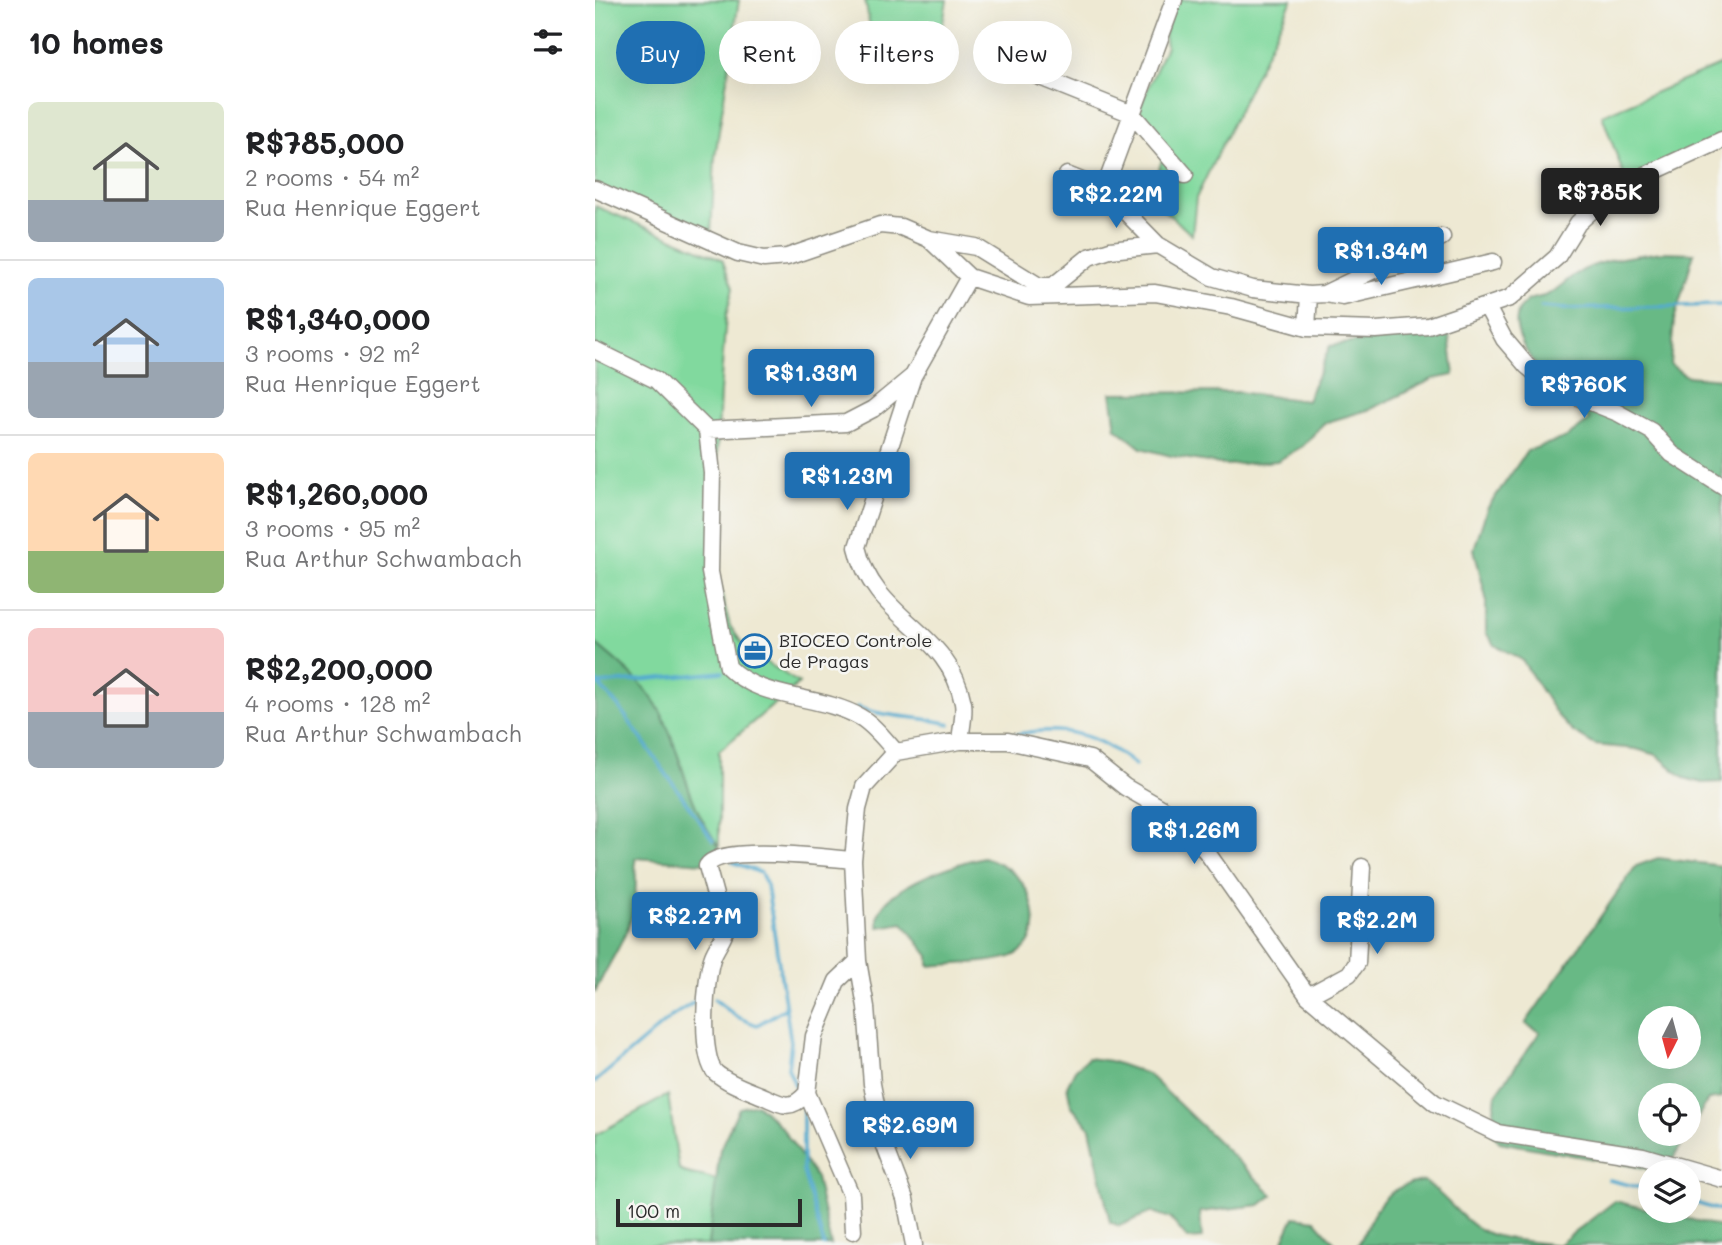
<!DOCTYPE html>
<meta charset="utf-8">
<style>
:root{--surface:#fff;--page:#f6f6f6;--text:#202124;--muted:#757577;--line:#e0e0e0;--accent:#1f6fb2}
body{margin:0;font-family:Mali,sans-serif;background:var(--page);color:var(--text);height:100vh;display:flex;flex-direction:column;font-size:26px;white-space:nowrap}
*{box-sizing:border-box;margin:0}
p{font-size:23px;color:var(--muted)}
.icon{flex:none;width:38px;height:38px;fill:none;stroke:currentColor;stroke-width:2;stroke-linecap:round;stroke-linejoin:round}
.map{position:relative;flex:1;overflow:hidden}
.panel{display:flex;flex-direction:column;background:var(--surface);width:595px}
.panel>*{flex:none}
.hud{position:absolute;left:21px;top:21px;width:665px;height:63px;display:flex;gap:14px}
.needle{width:46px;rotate:186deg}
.tools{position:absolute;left:1043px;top:1006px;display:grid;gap:14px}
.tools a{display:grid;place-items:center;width:63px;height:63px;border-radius:50%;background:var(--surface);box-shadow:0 7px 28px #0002;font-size:35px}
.scale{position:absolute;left:21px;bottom:18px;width:186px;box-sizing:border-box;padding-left:7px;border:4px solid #2b2b2b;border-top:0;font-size:19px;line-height:24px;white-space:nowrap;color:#2b2b2b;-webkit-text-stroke:5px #f6f6f2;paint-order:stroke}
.price{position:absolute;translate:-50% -60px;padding:0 16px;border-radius:7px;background:var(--accent);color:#fff;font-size:23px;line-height:46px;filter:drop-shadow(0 2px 4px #0008)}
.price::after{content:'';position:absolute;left:50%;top:42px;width:21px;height:16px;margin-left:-10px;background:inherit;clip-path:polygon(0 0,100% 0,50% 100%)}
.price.current{background:#222;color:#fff}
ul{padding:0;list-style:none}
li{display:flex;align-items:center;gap:21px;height:175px;padding:0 28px}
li+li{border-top:2px solid var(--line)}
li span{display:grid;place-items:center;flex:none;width:196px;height:140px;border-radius:10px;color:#555}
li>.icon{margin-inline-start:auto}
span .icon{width:84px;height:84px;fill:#fffc;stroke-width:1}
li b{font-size:30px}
h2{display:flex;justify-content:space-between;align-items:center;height:84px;padding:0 28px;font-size:30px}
.tag{padding:0 24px;border-radius:32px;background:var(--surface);box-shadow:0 7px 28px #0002;font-size:24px;line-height:63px}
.tag.current{background:var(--accent);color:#fff}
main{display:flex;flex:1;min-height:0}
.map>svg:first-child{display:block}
</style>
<main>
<section class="panel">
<h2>10 homes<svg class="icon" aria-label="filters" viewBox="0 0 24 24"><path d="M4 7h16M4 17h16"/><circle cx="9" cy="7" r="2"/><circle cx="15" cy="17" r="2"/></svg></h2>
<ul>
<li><span style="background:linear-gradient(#dfe7d0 70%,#9aa5b1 0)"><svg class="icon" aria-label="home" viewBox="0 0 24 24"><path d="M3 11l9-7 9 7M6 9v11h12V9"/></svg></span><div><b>R$785,000</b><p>2 rooms · 54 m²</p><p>Rua Henrique Eggert</p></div></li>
<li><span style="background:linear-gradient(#a9c7e8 60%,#9aa5b1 0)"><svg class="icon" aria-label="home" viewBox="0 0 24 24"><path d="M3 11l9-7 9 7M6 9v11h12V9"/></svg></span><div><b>R$1,340,000</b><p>3 rooms · 92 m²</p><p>Rua Henrique Eggert</p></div></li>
<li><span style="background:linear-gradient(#ffd9b3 70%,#8fb573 0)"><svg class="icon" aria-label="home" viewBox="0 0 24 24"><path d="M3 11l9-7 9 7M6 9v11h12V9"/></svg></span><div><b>R$1,260,000</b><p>3 rooms · 95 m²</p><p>Rua Arthur Schwambach</p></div></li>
<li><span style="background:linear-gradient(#f6c9c9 60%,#9aa5b1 0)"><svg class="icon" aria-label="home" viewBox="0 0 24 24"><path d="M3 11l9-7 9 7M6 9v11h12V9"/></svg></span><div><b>R$2,200,000</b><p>4 rooms · 128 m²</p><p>Rua Arthur Schwambach</p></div></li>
</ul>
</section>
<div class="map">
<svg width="1127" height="1245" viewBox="0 0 1127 1245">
<rect width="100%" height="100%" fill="#f6f6f2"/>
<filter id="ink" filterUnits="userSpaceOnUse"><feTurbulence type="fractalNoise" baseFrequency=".0143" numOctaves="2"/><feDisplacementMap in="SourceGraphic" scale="14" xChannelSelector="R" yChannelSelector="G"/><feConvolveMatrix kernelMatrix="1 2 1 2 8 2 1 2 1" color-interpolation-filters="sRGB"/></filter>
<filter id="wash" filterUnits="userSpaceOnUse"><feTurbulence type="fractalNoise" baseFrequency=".00686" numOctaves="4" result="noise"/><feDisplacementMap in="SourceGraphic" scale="28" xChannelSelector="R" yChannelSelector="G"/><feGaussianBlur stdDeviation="1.57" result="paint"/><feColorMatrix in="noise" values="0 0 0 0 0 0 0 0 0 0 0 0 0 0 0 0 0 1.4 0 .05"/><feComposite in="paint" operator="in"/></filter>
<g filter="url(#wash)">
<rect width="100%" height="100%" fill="#eee9d3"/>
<!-- green -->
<path fill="#81d99e" stroke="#568264" stroke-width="2" d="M0,0h144l-24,157 -4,77 -116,-48z
M270,0h82l-9,50 -60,19z
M582,0h115l-96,198 -4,37 -42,-37 16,-51 -28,-35 28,-66 -2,-11z
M1127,64v81l-96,36 -24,-66z
M0,206l127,53 11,29 -7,28 -6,76 -5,107 2,77 13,50 17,24 52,33 -80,68v95c-33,-42 -35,-87 -58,-133 -14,-28 -42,-50 -66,-70z
M73,1095l11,75c13,7 25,4 38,11l-9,64h-113v-110z"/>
<!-- forest -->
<path fill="#68b985" stroke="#4a7258" stroke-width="2" fill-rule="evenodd" d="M1065,252l34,1 -20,67 -4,44 16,12 36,3v403l-19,1 -19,-5 -27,-23 -21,-6 -41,-4 -22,-13 -16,-17 -35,-55 -27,-15 -9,-12v-35l-12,-49 13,-40 40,-58 40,-14 23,-17c-22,-17 -102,-90 -63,-119 5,-4 14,-3 20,-6 11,-5 20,-16 31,-22 24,-15 55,-16 82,-21z
M853,328l6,47 -21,4 -62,30 -47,14 -21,23 -26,15 -51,4 -55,-9 -30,-8 -25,-20 -5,-35 126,-1 70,9 23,-55z
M0,643c24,20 52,42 66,70 23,46 25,91 58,133l-1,18 -83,-6c5,69 -12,76 -40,134z
M388,857c10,3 21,8 29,15 23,18 35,67 3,83 -14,8 -66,9 -86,11v-10l-26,-33 -24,4c-12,-36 78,-64 104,-70z
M1063,858l64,8v232l-14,2 -19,32v-36h-39v38h38l-23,38 -165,-30 -9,-9 5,-39 44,-62 -15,-8 111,-158zM1055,1018h39v39h-39z
M493,1058l22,3 38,13 125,121 -13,10 -60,7 2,26 -14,1 -18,-21 -18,-6 -33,14 -9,-4 -20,-94 -19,-23 -4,-19 8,-16z
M162,1104l25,24 34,50 15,67h-123l12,-96 19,-41z
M829,1181c20,13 35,36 53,47 22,13 56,13 81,17l57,-44 107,26v18h-364c19,-36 22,-58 66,-64z
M699,1217l21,3 22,25h-56z"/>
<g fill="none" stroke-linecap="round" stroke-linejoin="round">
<!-- stream -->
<path stroke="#52aacf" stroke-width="3.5" d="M946,307l23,2 158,-4
M0,680l24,27 94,133
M4,684l124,-12
M262,707c30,11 62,9 93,17
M419,735c49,-11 83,-1 121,30
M138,862l28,11 6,13 24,156 -3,26 9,22
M119,999l23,18 20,8 29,-17
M0,1082l76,-65 31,-20
M208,1109v62l21,74
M1014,1180l41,10
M1094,1201l33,10"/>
</g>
</g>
<g filter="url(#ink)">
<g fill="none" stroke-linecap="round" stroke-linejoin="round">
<defs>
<path id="minor" d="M440,75l97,39 53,61
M472,175l37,15 54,55
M0,189l143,64 26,6 23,-2 93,-32 21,2 28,12 40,38 60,20 126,-4 76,14 76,21 69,2 52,-4 82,-28 47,-41 21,-34 24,-22 33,-21 87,-40
M509,190l70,-190
M334,239l47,8 63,39h14l36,-29 21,-7 48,-5 54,32 41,12 56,6
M730,294l18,3 150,-35
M892,307l17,32 23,27 24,20 67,27 33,18 21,23 50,32
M712,328l2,-33 15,-1 118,-57
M0,350l61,30 51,50
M112,430l5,43 -2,99 18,95c33,34 92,27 132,50 14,8 25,23 36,35
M112,430l139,-7 27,-14 40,-33
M365,741c1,-12 5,-26 3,-38 -14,-74 -89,-82 -106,-156l56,-171 56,-99
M713,996l41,-22 8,-11 5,-96
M212,1093c-15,17 -23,13 -42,4 -16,-7 -36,-13 -49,-24 -17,-15 -11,-97 -3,-117 3,-8 9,-15 12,-24l-18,-66c13,-22 119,-8 146,-6
M258,1231l-2,-36 -44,-102 7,-57 23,-55 21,-20
M319,1245l-9,-46 -22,-58 -11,-57 -6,-77 -8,-46 -5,-101 5,-51 6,-22 32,-35 64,-11h48l82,18 35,28 45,26 36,38 102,145 127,107 62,30 146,23 79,23"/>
</defs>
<!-- minor casing -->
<use href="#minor" stroke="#8c8a7f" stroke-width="19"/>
<!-- minor -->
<use href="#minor" stroke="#fff" stroke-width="16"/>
</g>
</g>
<!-- icons -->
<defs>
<symbol id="office-ring" viewBox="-11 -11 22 22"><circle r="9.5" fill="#f6f6f2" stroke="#1f6fb2" stroke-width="1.5"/><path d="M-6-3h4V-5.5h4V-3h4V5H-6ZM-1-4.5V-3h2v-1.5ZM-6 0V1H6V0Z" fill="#1f6fb2"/></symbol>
</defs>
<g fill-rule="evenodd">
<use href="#office-ring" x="141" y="632" width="38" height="38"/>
</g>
<g text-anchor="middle" stroke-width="5" stroke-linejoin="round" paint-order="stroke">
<!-- poi labels -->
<g font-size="18" fill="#2b2b2b" stroke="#f6f6f2" text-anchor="start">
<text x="184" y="647">BIOCEO Controle<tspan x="184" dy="21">de Pragas</tspan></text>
</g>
</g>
</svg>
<div class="tools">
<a><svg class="needle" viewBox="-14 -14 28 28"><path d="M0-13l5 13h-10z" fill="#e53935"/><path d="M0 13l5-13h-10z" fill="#757577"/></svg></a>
<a><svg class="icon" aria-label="locate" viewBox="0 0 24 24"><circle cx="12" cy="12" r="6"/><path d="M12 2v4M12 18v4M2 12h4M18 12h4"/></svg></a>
<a><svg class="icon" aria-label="layers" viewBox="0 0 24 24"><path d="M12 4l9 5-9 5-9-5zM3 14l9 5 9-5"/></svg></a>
</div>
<div class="scale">100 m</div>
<b class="price current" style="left:1005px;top:228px">R$785K</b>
<b class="price" style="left:521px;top:230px">R$2.22M</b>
<b class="price" style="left:786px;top:287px">R$1.34M</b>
<b class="price" style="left:216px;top:409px">R$1.33M</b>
<b class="price" style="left:989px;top:420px">R$760K</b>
<b class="price" style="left:252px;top:512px">R$1.23M</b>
<b class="price" style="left:599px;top:866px">R$1.26M</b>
<b class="price" style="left:100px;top:952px">R$2.27M</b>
<b class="price" style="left:782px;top:956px">R$2.2M</b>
<b class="price" style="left:315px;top:1161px">R$2.69M</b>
<div class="hud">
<a class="tag current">Buy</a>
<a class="tag">Rent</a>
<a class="tag">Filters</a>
<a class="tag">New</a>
</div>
</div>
</main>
